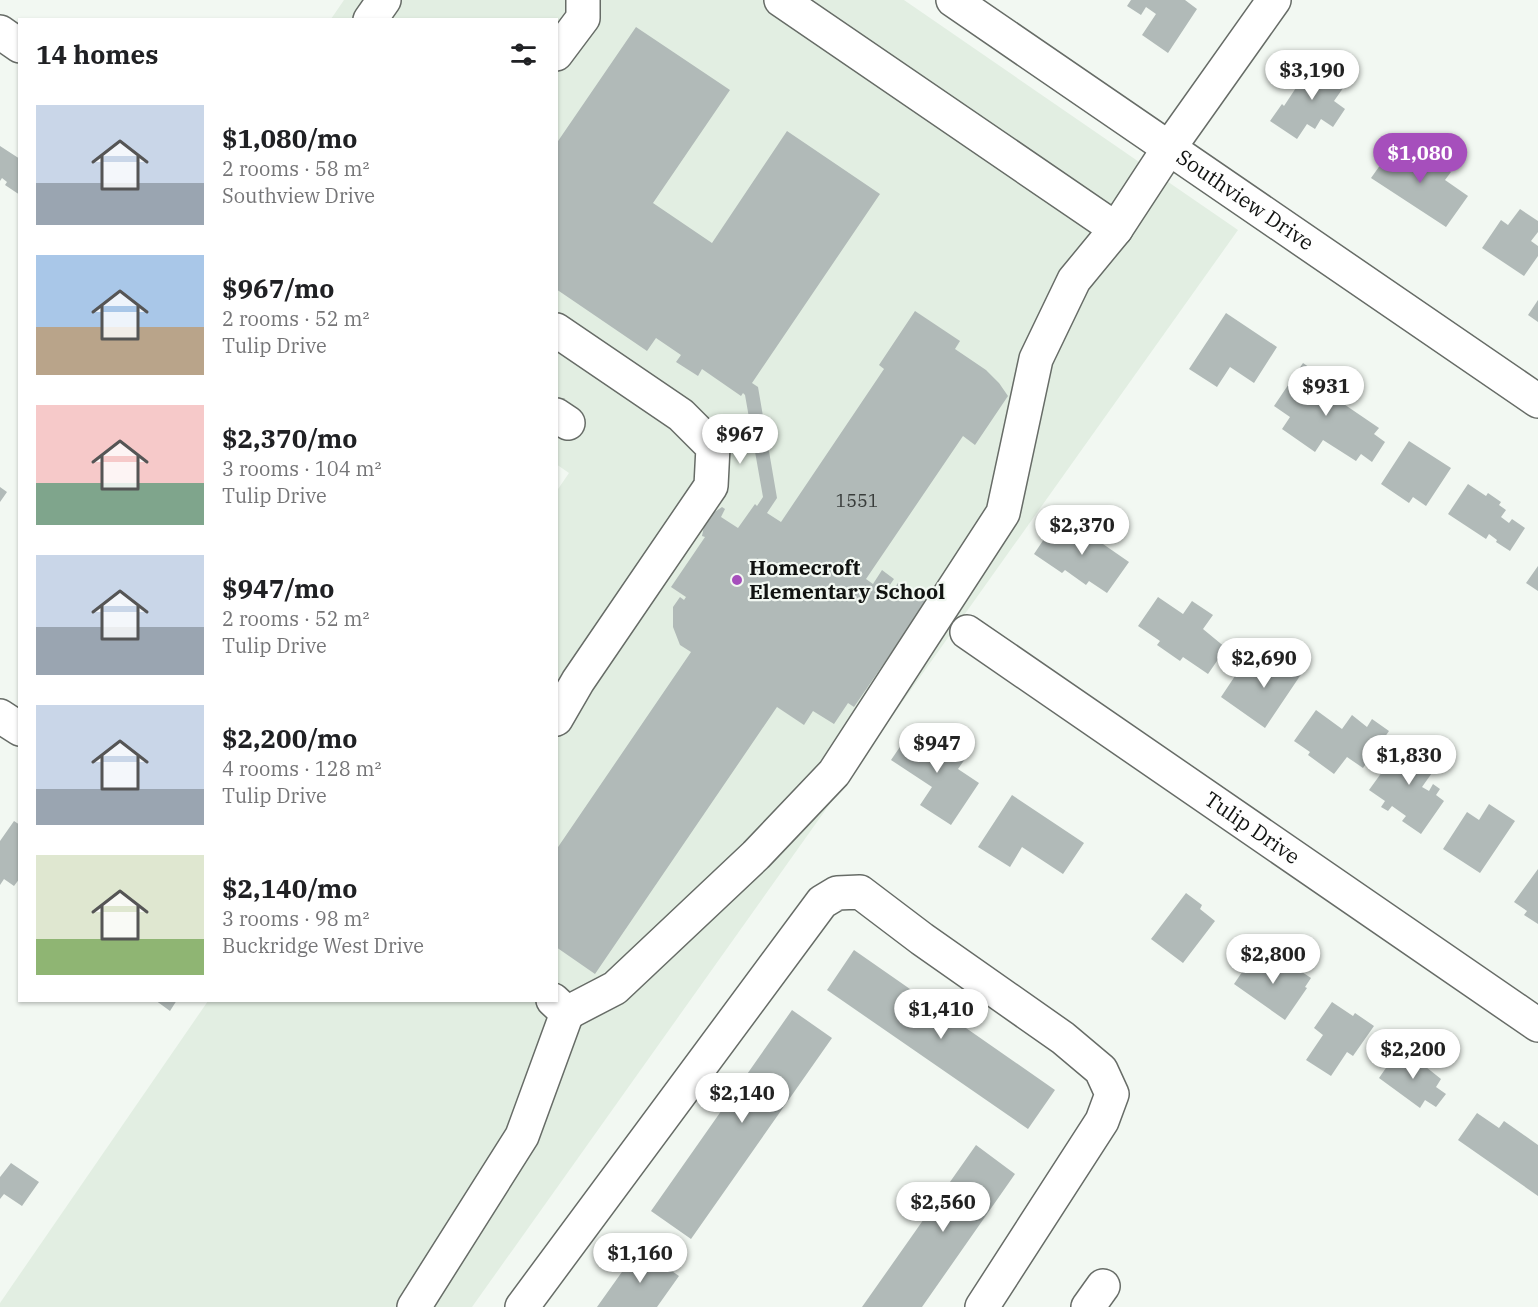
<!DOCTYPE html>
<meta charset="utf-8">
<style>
:root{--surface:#fff;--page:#f6f6f6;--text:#202124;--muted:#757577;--accent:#a64fbc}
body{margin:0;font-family:"IBM Plex Serif",serif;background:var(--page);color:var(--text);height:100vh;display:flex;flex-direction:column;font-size:22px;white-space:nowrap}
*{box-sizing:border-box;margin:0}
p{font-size:20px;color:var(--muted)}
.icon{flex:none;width:33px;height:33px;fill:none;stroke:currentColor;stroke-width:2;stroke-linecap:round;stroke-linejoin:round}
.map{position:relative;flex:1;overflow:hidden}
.sheet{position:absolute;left:18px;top:18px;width:540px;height:984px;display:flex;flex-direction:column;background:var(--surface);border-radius:0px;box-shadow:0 2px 4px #0004}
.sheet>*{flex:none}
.price{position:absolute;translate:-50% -51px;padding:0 14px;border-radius:21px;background:#fff;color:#222;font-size:20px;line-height:39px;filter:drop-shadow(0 2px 3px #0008)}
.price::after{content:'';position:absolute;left:50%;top:36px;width:18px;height:14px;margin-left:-9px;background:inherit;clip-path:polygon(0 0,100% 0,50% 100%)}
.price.current{background:var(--accent);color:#fff}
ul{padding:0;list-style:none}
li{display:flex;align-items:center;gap:18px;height:150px;padding:0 18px}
li span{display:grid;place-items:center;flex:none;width:168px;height:120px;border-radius:0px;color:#555}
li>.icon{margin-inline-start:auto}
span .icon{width:72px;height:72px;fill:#fffc;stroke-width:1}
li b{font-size:26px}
h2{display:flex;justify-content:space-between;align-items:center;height:72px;padding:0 18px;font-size:26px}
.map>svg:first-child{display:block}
</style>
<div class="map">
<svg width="1538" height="1307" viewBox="0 0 1538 1307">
<rect width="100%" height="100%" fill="#f2f8f2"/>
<!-- built -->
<path fill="#e2eee2" d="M344,0h560l334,230 -766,1077h-472v-4l208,-302 348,-1v-508l13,-19 -13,-9v-444l-225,-1z"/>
<!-- building -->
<path fill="#b1bab8" d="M1131,0h54l12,9 -29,44 -26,-18 14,-21 -10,-7 -5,8 -14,-9z
M636,27l94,63 -77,113 59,40 75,-112 93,63 -128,189 6,4 19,111 -10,15 14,9 103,-153 -5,-4 36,-54 45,30 -5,8 31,21 13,13 9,13 -33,49 -12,-9 -97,143 7,5 9,-14 12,9 -9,13 5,3 8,-12 28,19 -72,105 -6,-4 -14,21 -21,-13 -9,14 -27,-18 -182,267 -39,-27v-97l135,-198 -11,-7 -7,-18v-20l7,-10 4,3 2,-3 -15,-10 34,-50 -3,-1 2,-10 9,-13 9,-6 3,2 -4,8 17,11 17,-24 2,2 6,-9 -18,-102 -2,-2 -2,3 -39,-27 -4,7 -22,-14 5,-7 -25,-17 -9,13 -91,-62v-145z
M1315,59l33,22 -14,20 11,8 -12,18 -12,-8 -6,10 -8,-5 -10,15 -27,-18 12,-17 2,2z
M1398,140l27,19 -3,4 10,7 6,-7 13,9 -6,8 23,16 -22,31 -75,-49z
M0,146l20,13v36l-15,-10 2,-3 -5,-4 -2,3z
M1520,209l18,12v11l-7,9 7,5v10l-14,20 -42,-28 19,-28 7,5z
M1538,300v22l-10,-7z
M1226,313l51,34 -23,36 -24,-16 -13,20 -28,-18z
M1303,363l35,24 -6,9 47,32 -5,6 11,8 -13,20 -11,-8 -5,7 -33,-21 -8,12 -33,-23 8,-12 -16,-11z
M1409,441l42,27 -25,38 -13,-9 -4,6 -28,-19z
M1468,484l18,12 2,-3 13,9 -2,3 7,5 -5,7 8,6 3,-4 13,9 -15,23 -14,-9 1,-2 -8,-6 -3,5 -38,-25z
M0,487l7,5 -7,10z
M1064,517l65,45 -22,31 -18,-12 -3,4 -21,-15 -3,3 -28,-19 10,-15 3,2z
M1538,566v25l-12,-8z
M1158,597l25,17 9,-13 21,14 -10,14 23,19 -18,26 -25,-17 -3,4 -23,-16 3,-4 -22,-15z
M1281,649l25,18 -41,61 -44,-31 20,-30 25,16 6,-8 -6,-4z
M1316,710l26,19 10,-14 15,12 5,-8 17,12 -26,37 -16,-11 -13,17 -26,-19 2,-3 -16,-11z
M915,725l50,34 -7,10 21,14 -28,42 -31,-20 12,-18 -41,-27z
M1406,739l33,24 -17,24 7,4 4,-7 7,5 -4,6 8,6 -23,33 -19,-13 4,-5 -14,-10 -4,5 -7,-4 4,-6 -16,-11z
M1012,795l72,48 -21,31 -41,-27 -12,20 -32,-20z
M1489,804l26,17 -35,52 -37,-24 24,-37 12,8z
M14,821l6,4v53l-6,8 -10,-7 -4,6v-44z
M1538,869v55l-14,-9 3,-4 -13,-9z
M1186,893l16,12 -2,4 15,12 -32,42 -32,-24z
M854,950l201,140 -27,39 -201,-139z
M1255,953l26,17 6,-8 24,16 -6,9 2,1 -22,32 -51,-36z
M155,1000h22l-7,11z
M1332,1002l21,14 2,-3 19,13 -21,30 -6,-4 -16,24 -25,-16 17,-25 -9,-7z
M792,1010l40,28 -141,201 -40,-28z
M1399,1049l19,14 4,-5 7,4 -3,5 15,12 -5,8 10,7 -10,13 -11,-7 -5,8 -41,-30z
M1477,1113l22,15 5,-7 34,24v51l-80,-56z
M976,1145l39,29 -93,133h-60z
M11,1163l28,19 -17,24 -18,-12 -4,5v-22z
M639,1248l40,28 -22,31h-60z"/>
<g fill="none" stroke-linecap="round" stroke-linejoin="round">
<defs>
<g id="minor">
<path d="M781,0l335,229"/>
<path id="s1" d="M953,0l585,401"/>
<path d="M370,20l14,-20"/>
<path d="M0,32l20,14"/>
<path d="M556,54l27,-36v-18"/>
<path d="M556,330l125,85 32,32 -2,39 -133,195 -22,38"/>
<path d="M556,415l12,8"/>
<path id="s2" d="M967,632l571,393"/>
<path d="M0,716l20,13"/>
<path d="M553,1000l14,13 48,-25 141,-133 78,-82 169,-260 33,-154 38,-79 42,-51 53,-81 105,-148"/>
<path d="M414,1307l108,-171 45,-123"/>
<path d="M522,1307l300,-405 15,-9 23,-1 62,47 141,99 38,32 11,24 -10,27 -120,186"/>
<path d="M1088,1307l15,-21"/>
</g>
</defs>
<!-- minor casing -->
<use href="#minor" stroke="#676c67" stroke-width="36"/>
<!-- minor -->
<use href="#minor" stroke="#fff" stroke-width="33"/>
</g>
<!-- markers -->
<circle fill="#a64fbc" stroke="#f2f8f2" stroke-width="2" cx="737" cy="580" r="6"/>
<g text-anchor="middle" stroke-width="4.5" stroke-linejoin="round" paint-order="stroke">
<!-- number labels -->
<g font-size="18" fill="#393d3b">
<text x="857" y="507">1551</text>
</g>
<!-- street labels -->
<g font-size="21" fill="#111311" stroke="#f2f8f2">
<text dy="7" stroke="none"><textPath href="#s1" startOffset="354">Southview Drive</textPath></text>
<text dy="7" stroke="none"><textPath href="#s2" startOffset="346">Tulip Drive</textPath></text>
</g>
<!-- poi labels -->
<g font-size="21" font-weight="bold" fill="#111311" stroke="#f2f8f2" text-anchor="start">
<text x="749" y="575">Homecroft<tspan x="749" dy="24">Elementary School</tspan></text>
</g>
</g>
</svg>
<b class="price" style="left:1312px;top:101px">$3,190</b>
<b class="price current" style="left:1420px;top:184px">$1,080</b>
<b class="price" style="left:1326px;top:417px">$931</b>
<b class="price" style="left:740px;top:465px">$967</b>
<b class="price" style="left:1082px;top:556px">$2,370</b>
<b class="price" style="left:1264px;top:689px">$2,690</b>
<b class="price" style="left:937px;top:774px">$947</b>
<b class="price" style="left:1409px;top:786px">$1,830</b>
<b class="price" style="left:1273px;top:985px">$2,800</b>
<b class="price" style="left:941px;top:1040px">$1,410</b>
<b class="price" style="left:1413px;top:1080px">$2,200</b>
<b class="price" style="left:742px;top:1124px">$2,140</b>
<b class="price" style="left:943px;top:1233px">$2,560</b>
<b class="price" style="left:640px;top:1284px">$1,160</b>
<section class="sheet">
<h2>14 homes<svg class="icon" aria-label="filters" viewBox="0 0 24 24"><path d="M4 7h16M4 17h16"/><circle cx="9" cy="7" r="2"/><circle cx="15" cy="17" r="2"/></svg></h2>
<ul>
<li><span style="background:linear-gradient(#c9d6e8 65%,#9aa5b1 0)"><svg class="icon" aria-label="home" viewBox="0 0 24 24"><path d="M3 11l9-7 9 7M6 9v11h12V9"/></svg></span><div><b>$1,080/mo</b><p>2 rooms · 58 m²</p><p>Southview Drive</p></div></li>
<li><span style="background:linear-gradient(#a9c7e8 60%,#b9a48a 0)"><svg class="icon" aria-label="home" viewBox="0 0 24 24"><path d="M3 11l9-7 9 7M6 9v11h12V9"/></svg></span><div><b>$967/mo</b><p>2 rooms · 52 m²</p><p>Tulip Drive</p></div></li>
<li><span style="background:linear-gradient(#f6c9c9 65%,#7fa58c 0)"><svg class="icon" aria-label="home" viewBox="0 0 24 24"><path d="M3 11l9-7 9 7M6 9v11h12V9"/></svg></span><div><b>$2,370/mo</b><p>3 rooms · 104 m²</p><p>Tulip Drive</p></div></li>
<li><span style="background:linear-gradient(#c9d6e8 60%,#9aa5b1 0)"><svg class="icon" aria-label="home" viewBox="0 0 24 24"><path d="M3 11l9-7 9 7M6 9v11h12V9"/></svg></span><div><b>$947/mo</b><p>2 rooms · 52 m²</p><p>Tulip Drive</p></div></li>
<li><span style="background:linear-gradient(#c9d6e8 70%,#9aa5b1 0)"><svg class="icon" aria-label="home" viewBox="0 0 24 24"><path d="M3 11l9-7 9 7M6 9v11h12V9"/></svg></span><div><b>$2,200/mo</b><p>4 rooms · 128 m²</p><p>Tulip Drive</p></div></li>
<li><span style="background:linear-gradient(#dfe7d0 70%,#8fb573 0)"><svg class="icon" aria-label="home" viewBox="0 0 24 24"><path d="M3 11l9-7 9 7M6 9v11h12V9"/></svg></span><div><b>$2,140/mo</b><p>3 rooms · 98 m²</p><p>Buckridge West Drive</p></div></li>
</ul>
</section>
</div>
